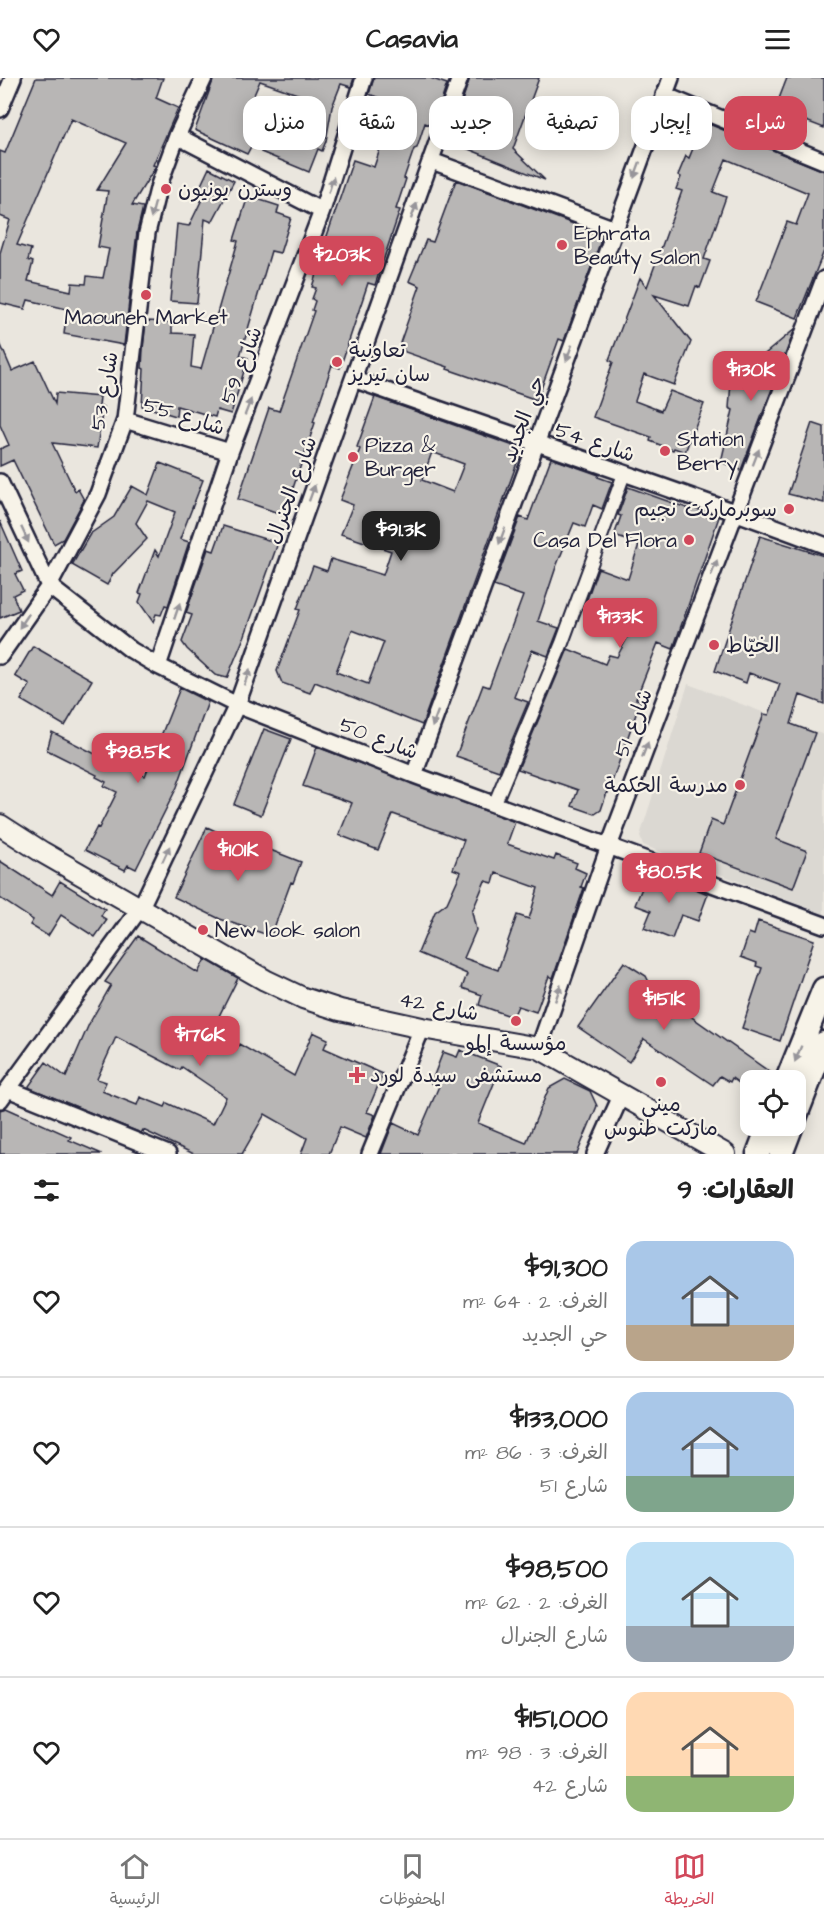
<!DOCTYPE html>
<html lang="ar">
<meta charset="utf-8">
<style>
:root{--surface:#fff;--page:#f2f2f2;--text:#222;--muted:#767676;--line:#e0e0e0;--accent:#d1495b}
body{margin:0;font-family:"Architects Daughter","Playpen Sans Arabic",sans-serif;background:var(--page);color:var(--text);direction:rtl;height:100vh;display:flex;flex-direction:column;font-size:22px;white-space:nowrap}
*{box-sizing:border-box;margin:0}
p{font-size:20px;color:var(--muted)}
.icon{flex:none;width:33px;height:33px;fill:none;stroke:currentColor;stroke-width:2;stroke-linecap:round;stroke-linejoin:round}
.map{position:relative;height:1076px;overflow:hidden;direction:ltr}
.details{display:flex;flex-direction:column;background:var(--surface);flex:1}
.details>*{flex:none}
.hud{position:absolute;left:18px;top:18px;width:789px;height:54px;direction:rtl;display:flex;gap:12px}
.buttons{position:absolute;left:740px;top:992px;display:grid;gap:12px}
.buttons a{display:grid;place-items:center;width:66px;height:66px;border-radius:12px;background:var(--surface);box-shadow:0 3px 15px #0003;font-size:30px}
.price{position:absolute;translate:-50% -51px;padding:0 14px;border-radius:12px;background:var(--accent);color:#fff;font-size:20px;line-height:39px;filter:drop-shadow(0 2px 3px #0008)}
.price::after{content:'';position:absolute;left:50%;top:36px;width:18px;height:14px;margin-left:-9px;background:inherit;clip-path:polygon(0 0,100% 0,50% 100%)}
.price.on{background:#222;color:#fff}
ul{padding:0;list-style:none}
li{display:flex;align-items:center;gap:18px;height:150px;padding:0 30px}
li+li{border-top:2px solid var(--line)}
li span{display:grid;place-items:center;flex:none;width:168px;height:120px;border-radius:18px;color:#555}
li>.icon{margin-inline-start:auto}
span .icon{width:72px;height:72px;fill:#fffc;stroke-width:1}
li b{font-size:26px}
h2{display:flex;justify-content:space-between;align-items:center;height:72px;padding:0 30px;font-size:26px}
.tag{padding:0 21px;border-radius:18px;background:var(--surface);box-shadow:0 3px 15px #0003;font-size:21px;line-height:54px}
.tag.on{background:var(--accent);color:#fff}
header{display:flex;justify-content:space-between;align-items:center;height:78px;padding:0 30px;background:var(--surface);font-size:27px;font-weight:700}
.dock{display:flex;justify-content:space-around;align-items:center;height:84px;border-top:2px solid var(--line);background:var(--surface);font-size:16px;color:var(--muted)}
.dock a{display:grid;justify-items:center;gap:3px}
.dock .on{color:var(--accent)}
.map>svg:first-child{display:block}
</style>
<header><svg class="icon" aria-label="menu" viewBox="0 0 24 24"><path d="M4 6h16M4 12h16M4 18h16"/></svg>Casavia<svg class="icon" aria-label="heart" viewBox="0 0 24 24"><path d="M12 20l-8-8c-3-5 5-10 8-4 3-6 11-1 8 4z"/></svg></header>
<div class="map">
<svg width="824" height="1076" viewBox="0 0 824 1076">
<rect width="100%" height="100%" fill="#eae6de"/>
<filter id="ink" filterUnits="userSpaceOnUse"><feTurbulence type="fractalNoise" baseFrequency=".0167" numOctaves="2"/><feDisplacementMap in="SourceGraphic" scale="12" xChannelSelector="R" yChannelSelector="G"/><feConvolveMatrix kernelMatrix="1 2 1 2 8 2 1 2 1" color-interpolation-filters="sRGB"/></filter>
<g filter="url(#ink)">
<!-- built -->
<path fill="#dbd8d2" d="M688,606l136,51v179l-181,-69 -3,-9z"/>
<!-- building -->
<path fill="#b8b6b5" stroke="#22223b" stroke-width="1.5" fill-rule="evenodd" d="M36,0h127l-7,20 22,10 -25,57 3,1 -24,39 11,2 -6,25 -13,113 -60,-11 3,-25 -39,-9 -3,9 -25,-6v-50l10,-33 -10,-4v-65l5,2zM71,41l55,24 -29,47 11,1 -10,56 11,2 -6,29 -16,-2 -1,8 -14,-1 -1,8 -43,-10 5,-19 -5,-2 3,-11 -14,-4z
M214,0h140l-3,9 -10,-3 -9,23 -6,34 -4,10 -4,-2 -9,23 -48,-20 2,-5 -10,-4 -6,11 -52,-24zM260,3l40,14 -17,32 -27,-12 1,-3 -9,-3z
M374,0h56l17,6 -14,42 -8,-3 -8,25 -3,1 -10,29 2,1 -10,30 4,1 -25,75 -7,-2 -28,85 -8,-3 -19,57 2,1 -31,92 -46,-16 31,-91 10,3 35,-100 -2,-1 3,-9 -3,-2 4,-11 -4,-1 7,-22h-2l36,-105 21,7 21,-63 -26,-10z
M470,0h69l-26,71 32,31 -94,-38 3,-8 -3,-2z
M787,0h37v50l-49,-19z
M704,44l120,49v80l-27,67 -41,-16 31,-80 9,3 12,-32 -82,-34 -13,33 13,5 -22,62 6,2 -10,27 -4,-2 -7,20 -35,-11 37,47 -17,43 -30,-11 -9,27 26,10 9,-20 34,13 -19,48 -11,-4 -1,2 -23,-9 1,-4 -58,-20 20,-55 -4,-2 31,-82 7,9 35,-96 -6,-2 5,-12 -3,-2 8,-19 3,2z
M209,90l25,13 -22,41 -7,-3 -8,84 -27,-2 7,-77 12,2 17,-35 -6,-4z
M456,102l147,55 -39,106 -5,-2 -22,61 -90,-31 1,-2 -43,-15 -5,-9 20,-57 -11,-5 17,-41 7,2z
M248,118l31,10 -2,7 14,5 -11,35 -9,-2 -31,105 8,2 -17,56 -14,-4 -2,7 -38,-11 -1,10 -34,-10 2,-37 -2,-1 1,-19 3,-28 26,1v11l22,1 -3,33 10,2 37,-128 -4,-1z
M795,251l-54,141 -20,-8 12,-52 -4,-2 2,-26z
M0,265l12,28 23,-10 20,43 1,-11 44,4 -1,9 4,1 -6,41 -45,-5 23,48 3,-2 6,11 -21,39 -9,5 -41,-84 -13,6v-17l9,-4 -9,-20z
M375,319l147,52 -100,276 -107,-43 -5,11 -28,-10 -5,-12 23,-61 -3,-1 16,-43 14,5 4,-12 52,16 8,-24 -50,-17 12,-29 -13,-5 20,-51 -3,-2zM432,374l32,12 -11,28 -31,-12zM352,552l32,12 -16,42 -32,-12z
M812,345l12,4v76l-36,-9z
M551,380l48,17 -1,2 14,5 -10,27 -9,-4 -8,22 -11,-4 -18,44 -18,54 21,7 -11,28 -16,-6 -18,47 14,5 -29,69 -43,-15 27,-71 6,2 34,-91 -29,-10 26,-69 8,3z
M160,385l43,17 -23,59 9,3 -21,64 -3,-1 -4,10 -5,-1 -3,8 -14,-20 3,-8 -3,-1 16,-43 4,6 16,-44 -27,-11 -12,22 11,16 -34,35 -6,11 -35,-20 18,-31 24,-17 18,-31 16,9z
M628,409l64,23 2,-2 25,9 -46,132 -15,-6 -22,56 5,1 -33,93 -1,-1 -6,18 -6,4 -23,-8 6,-16 -60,-21 50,-120 37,15 4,-9 8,2 18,-34 -50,-18 13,-37 30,11 11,-35 -25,-8 7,-20 -3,-1z
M0,443l22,50 -7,3 8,16 -10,5 6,15 -19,8z
M223,448l55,17 -33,92 -18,43 -12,-3 -28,-26 -5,-7 10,-27 -6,-2 22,-64 6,2z
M760,458l64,20v148l-24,-9 -9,29 24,9 -39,106 31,12 -14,37 -94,-35 12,-33 12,5 41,-111 5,1 11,-31 -31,-11 -3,10 -31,-12z
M33,568l59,34 -27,46 -44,-26 9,-15 -15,-9z
M180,610l28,14 -31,85 -41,82 -8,-4 -3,5 -40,-20 12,-23 2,1 18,-36 -13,-6 2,-4 -10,-5 1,-2 -50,-25 5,-18 53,27 1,-2 39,19z
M264,651l27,10 -30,76 -27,-11z
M317,669l198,75 -8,22 47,16 2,-5 21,8 -2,5 11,5 -5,14 3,1 -31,90 -4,-2 -13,36 -18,-6 -5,11 -34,-12 3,-10 -20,-7 5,-14 -49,-21 17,-41 12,-9 14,-31 -8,-3 11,-29 -71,-26 -15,36 -39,-15 13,-32 -49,-17zM496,795l42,15 -9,31 -12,-4 -19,55 -34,-12 12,-28 -4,-18 13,-31 8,2z
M207,749l51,24 2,-5 41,16 -8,21 -2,-1 -20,54 -51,-17 -46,-22z
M0,783l52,34 8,-14 45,28 -4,7 6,4 -12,17 -34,-22 -13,21 -18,-11 3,-5 -33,-22z
M649,793l59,23 -10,27 -17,-6 -9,24 -28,-11 7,-17 -16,-6z
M758,843l56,19 -34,101 -38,-13 20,-60 -6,-2 1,-3 -16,-6 8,-24 5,2z
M138,858l60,37 7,-14 33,19 -27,54 25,17 3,-5 55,32 19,-44 15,7 -4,9 59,26 -16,38 8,3 -9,23 -26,-11 -11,27h-28l6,-16 -42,-24 -23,40h-48l-51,-24 -2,3 -111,-45 -1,-2 17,-24 20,15 23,-53 22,-39 -6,-3zM116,959l64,33 2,-3 44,30 -13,27 -46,-21 -2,4 -25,-10 -3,8 -35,-14 4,-9 -9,-3z
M624,884l22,14 4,8 29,16 -3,6 98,69v5h-24v11l-18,-13 -2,4 -10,-6 -7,9 -69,-46 -15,23 -51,-35z
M460,972l41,16 -23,57 48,20 23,-55 16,-9 25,12 7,15 -20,48h-196l12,-31 25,12 21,-49 -8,-3 12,-31 14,5z
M6,1030l65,29 -2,3 33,14h-102v-44z"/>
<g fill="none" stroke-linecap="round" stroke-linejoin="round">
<defs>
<path id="pedestrian" d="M494,727l68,-162 62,-169"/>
<path id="minor" d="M664,17l160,66
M0,31l13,-31
M177,58l145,75
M432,83l183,68
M353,301c157,56 315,107 471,166
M125,342l105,32
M0,404l49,104 82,64 27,16 79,39 177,70 410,150
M0,578l49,-70 49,-92 27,-74 22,-187 12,-48 18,-49 27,-58
M158,588l72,-214 92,-241 42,-133
M414,697l257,-697
M539,970l70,-202 215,-567
M8,1011l160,65
M0,1022l141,-193 96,-202 223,-627
M370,1076l52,-126
M595,1076l26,-58"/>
<path id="tertiary" d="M0,747l42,27 223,128 38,18 37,12 82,18 117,20 186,106"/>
<path id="secondary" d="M787,1002l37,-91
M795,1040l29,-75
M758,1076l11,-29
M781,1076l11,-29"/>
</defs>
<!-- pedestrian casing -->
<use href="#pedestrian" stroke="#22223b" stroke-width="16"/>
<!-- minor casing -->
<use href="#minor" stroke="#22223b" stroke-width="20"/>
<!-- tertiary casing -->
<use href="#tertiary" stroke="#22223b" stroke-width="24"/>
<!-- secondary casing -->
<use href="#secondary" stroke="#22223b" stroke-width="27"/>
<!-- pedestrian -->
<use href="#pedestrian" stroke="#f7f3e8" stroke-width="12"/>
<!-- minor -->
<use href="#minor" stroke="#f7f3e8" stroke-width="15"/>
<!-- tertiary -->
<use href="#tertiary" stroke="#f7f3e8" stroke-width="20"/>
<!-- secondary -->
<use href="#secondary" stroke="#f7f3e8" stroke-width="22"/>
</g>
<!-- one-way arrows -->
<defs><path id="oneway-solid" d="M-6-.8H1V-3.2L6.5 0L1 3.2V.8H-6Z" transform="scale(1.5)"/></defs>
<g fill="#97959a">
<use href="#oneway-solid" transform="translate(637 92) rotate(110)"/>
<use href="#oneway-solid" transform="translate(331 107) rotate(-73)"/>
<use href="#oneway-solid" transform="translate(153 132) rotate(105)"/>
<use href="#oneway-solid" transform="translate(414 133) rotate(-70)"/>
<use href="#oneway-solid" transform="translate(569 275) rotate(110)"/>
<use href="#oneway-solid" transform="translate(248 329) rotate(-69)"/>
<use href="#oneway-solid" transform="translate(756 379) rotate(-69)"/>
<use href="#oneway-solid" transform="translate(312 415) rotate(-70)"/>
<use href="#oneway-solid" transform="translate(25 457) rotate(65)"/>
<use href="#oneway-solid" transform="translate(502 458) rotate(110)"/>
<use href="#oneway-solid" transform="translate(714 490) rotate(-69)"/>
<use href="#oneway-solid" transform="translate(177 533) rotate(-71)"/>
<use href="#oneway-solid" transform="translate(24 543) rotate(124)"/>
<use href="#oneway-solid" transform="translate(247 599) rotate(-70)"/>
<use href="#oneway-solid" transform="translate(435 641) rotate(110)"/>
<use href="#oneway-solid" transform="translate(645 672) rotate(-69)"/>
<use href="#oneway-solid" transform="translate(166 776) rotate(-65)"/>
<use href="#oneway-solid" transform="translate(558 915) rotate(-71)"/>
<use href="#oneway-solid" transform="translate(798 976) rotate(112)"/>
</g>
</g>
<!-- markers -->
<g fill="#d1495b" stroke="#f7f3e8" stroke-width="2">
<circle cx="166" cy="111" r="6"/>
<circle cx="562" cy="167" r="6"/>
<circle cx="146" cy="217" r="6"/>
<circle cx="337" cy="284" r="6"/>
<circle cx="665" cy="373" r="6"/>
<circle cx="353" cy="379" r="6"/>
<circle cx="789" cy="431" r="6"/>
<circle cx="689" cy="462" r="6"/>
<circle cx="714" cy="567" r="6"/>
<circle cx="740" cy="707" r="6"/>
<circle cx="203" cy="852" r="6"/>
<circle cx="516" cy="943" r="6"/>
<path d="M354 988h6v6h6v6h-6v6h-6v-6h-6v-6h6z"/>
<circle cx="661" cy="1004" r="6"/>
</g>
<g text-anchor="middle" stroke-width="4.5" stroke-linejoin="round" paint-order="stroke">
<!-- poi labels -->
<g font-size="21" fill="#22223b" stroke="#f7f3e8" text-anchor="start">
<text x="178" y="118">وسترن يونيون</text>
<text x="574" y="162">Ephrata<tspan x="574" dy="24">Beauty Salon</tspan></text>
<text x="146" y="246" text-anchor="middle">Maouneh Market</text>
<text x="349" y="279">تعاونية<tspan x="349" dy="24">سان تيريز</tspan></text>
<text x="677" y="368">Station<tspan x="677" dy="24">Berry</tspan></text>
<text x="365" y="374">Pizza &amp;<tspan x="365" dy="24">Burger</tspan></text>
<text x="777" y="438" text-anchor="end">سوبرماركت نجيم</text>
<text x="677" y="469" text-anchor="end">Casa Del Flora</text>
<text x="726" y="574">الخيّاط</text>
<text x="728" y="714" text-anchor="end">مدرسة الحكمة</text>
<text x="215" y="859">New look salon</text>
<text x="516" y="972" text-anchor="middle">مؤسسة إلمو</text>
<text x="370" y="1004">مستشفى سيدة لورد</text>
<text x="661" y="1033" text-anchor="middle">ميني<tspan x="661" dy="24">ماركت طنوس</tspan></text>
</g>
<!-- street labels -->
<g font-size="21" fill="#22223b" stroke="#f7f3e8">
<text transform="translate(241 287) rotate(-69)" y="7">شارع 59</text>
<text transform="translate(104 313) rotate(-80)" y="7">شارع 53</text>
<text transform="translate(184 338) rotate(17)" y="7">شارع 55</text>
<text transform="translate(523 341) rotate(-70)" y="7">حي الجديد</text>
<text transform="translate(595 364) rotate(19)" y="7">شارع 54</text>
<text transform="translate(291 412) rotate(-70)" y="7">شارع الجنرال</text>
<text transform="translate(633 645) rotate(-69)" y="7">شارع 51</text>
<text transform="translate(379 660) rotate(21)" y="7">شارع 50</text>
<text transform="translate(439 928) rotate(11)" y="7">شارع 42</text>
</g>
</g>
</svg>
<div class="buttons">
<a><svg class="icon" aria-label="locate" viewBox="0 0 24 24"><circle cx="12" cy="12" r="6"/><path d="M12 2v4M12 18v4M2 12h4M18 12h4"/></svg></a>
</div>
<b class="price" style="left:342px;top:209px">$203K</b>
<b class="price" style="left:751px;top:324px">$130K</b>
<b class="price on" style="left:401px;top:484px">$91.3K</b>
<b class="price" style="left:620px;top:571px">$133K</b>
<b class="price" style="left:138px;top:706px">$98.5K</b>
<b class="price" style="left:238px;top:804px">$101K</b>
<b class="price" style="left:669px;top:826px">$80.5K</b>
<b class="price" style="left:664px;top:953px">$151K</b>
<b class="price" style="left:200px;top:989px">$176K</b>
<div class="hud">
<a class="tag on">شراء</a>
<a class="tag">إيجار</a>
<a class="tag">تصفية</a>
<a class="tag">جديد</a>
<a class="tag">شقة</a>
<a class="tag">منزل</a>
</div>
</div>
<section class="details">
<h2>العقارات: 9<svg class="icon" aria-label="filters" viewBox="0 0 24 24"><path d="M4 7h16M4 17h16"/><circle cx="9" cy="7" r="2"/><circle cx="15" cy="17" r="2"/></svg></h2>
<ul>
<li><span style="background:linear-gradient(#a9c7e8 70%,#b9a48a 0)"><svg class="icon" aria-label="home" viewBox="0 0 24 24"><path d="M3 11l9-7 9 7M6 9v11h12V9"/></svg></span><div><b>$91,300</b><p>الغرف: 2 · 64 m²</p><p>حي الجديد</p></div><svg class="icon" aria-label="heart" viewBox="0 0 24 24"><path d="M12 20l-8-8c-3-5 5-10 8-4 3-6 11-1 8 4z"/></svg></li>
<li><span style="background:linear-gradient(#a9c7e8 70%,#7fa58c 0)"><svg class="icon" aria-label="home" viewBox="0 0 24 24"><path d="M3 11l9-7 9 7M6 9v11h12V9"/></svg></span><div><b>$133,000</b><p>الغرف: 3 · 86 m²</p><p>شارع 51</p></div><svg class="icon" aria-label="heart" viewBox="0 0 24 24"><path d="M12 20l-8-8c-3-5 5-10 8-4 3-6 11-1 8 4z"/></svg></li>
<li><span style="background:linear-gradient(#bfe0f5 70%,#9aa5b1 0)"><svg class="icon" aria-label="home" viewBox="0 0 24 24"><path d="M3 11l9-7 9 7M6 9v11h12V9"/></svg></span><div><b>$98,500</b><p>الغرف: 2 · 62 m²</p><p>شارع الجنرال</p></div><svg class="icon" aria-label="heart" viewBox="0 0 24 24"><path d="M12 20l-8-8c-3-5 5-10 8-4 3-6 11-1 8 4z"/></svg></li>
<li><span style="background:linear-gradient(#ffd9b3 70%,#8fb573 0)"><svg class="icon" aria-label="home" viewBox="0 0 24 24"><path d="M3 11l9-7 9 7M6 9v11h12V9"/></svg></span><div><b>$151,000</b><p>الغرف: 3 · 98 m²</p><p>شارع 42</p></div><svg class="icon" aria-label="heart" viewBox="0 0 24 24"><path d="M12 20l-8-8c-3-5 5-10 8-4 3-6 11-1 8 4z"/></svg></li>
</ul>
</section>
<nav class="dock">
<a class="on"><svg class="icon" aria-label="map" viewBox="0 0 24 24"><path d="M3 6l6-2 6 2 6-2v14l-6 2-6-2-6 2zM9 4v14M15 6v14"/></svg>الخريطة</a>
<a><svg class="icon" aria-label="saved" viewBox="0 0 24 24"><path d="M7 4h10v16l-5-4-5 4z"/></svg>المحفوظات</a>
<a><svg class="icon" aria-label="home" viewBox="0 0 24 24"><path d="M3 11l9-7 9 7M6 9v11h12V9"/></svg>الرئيسية</a>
</nav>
